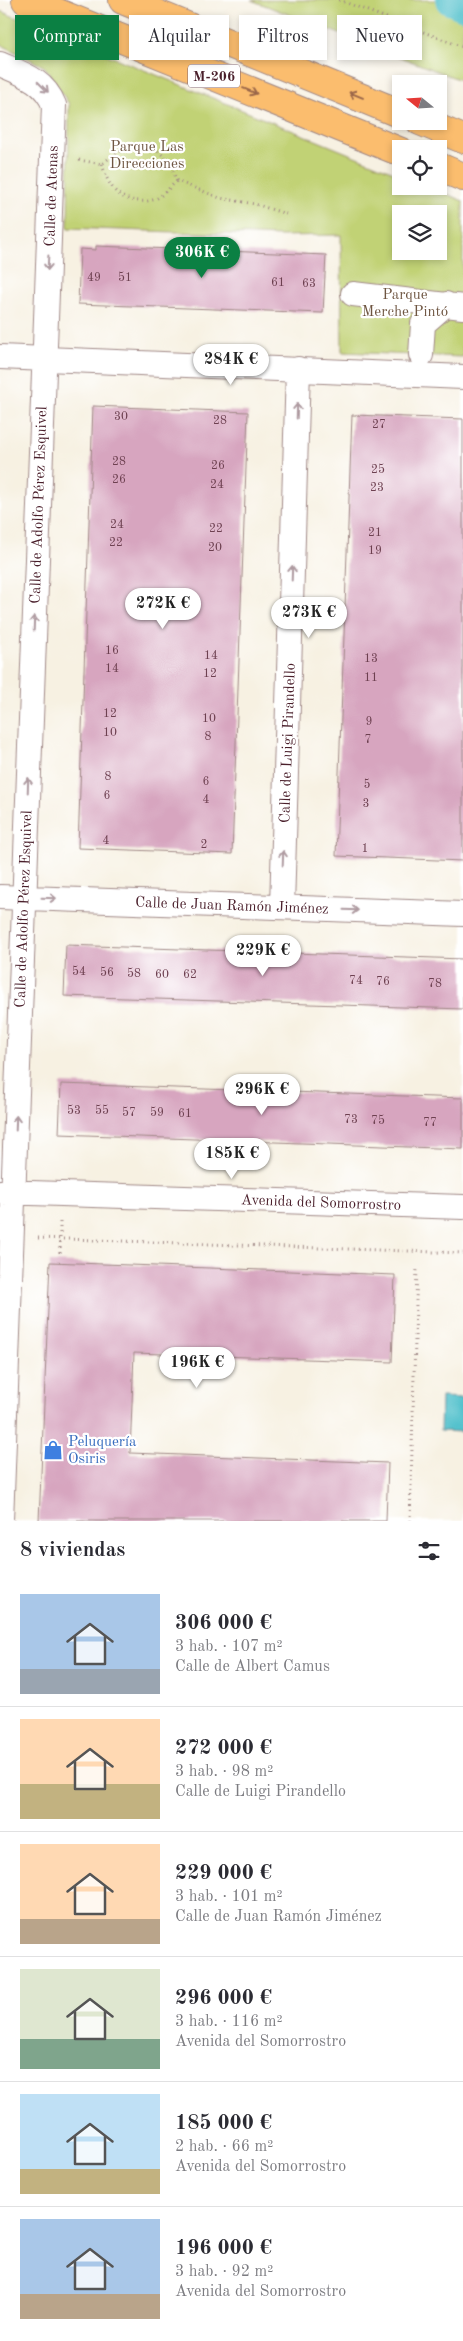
<!DOCTYPE html>
<html lang="es">
<meta charset="utf-8">
<style>
:root{--surface:#fff;--page:#f7f7f7;--text:#2b2b33;--muted:#7c7c81;--line:#e1e1e2;--accent:#0b8043}
body{margin:0;font-family:"Old Standard TT",serif;background:var(--page);color:var(--text);height:100vh;display:flex;flex-direction:column;font-size:19px;white-space:nowrap}
*{box-sizing:border-box;margin:0}
p{font-size:16px;color:var(--muted)}
.icon{flex:none;width:28px;height:28px;fill:none;stroke:currentColor;stroke-width:2;stroke-linecap:round;stroke-linejoin:round}
.map{position:relative;height:1521px;overflow:hidden}
.side{display:flex;flex-direction:column;background:var(--surface);flex:1}
.side>*{flex:none}
.hud{position:absolute;left:15px;top:15px;width:434px;height:45px;display:flex;gap:10px}
.needle{width:32px;rotate:288deg}
.fabs{position:absolute;left:392px;top:75px;display:grid;gap:10px}
.fabs a{display:grid;place-items:center;width:55px;height:55px;border-radius:0px;background:var(--surface);box-shadow:0 2px 8px #0003;font-size:25px}
.price{position:absolute;translate:-50% -42px;padding:0 11px;border-radius:18px;background:#fff;color:#222;font-size:16px;line-height:32px;filter:drop-shadow(0 1px 2px #0008)}
.price::after{content:'';position:absolute;left:50%;top:30px;width:15px;height:11px;margin-left:-8px;background:inherit;clip-path:polygon(0 0,100% 0,50% 100%)}
.price.active{background:var(--accent);color:#fff}
ul{padding:0;list-style:none}
li{display:flex;align-items:center;gap:15px;height:125px;padding:0 20px}
li+li{border-top:1px solid var(--line)}
li span{display:grid;place-items:center;flex:none;width:140px;height:100px;border-radius:0px;color:#555}
li>.icon{margin-inline-start:auto}
span .icon{width:60px;height:60px;fill:#fffc;stroke-width:1}
li b{font-size:21px}
h2{display:flex;justify-content:space-between;align-items:center;height:60px;padding:0 20px;font-size:21px}
.chip{padding:0 18px;border-radius:0px;background:var(--surface);box-shadow:0 2px 8px #0003;font-size:18px;line-height:45px}
.chip.active{background:var(--accent);color:#fff}
.map>svg:first-child{display:block}
</style>
<div class="map">
<svg width="463" height="1521" viewBox="0 0 463 1521">
<rect width="100%" height="100%" fill="#fff"/>
<filter id="ink" filterUnits="userSpaceOnUse"><feTurbulence type="fractalNoise" baseFrequency=".02" numOctaves="2"/><feDisplacementMap in="SourceGraphic" scale="10" xChannelSelector="R" yChannelSelector="G"/><feConvolveMatrix kernelMatrix="1 2 1 2 8 2 1 2 1" color-interpolation-filters="sRGB"/></filter>
<filter id="wash" filterUnits="userSpaceOnUse"><feTurbulence type="fractalNoise" baseFrequency=".0096" numOctaves="4" result="noise"/><feDisplacementMap in="SourceGraphic" scale="20" xChannelSelector="R" yChannelSelector="G"/><feGaussianBlur stdDeviation="1.12" result="paint"/><feColorMatrix in="noise" values="0 0 0 0 0 0 0 0 0 0 0 0 0 0 0 0 0 1.4 0 .05"/><feComposite in="paint" operator="in"/></filter>
<g filter="url(#wash)">
<rect width="100%" height="100%" fill="#f7f1e2"/>
<!-- green -->
<path fill="#c1d275" stroke="#867850" fill-rule="evenodd" d="M251,0h212v81z
M0,11l401,164v11h27l35,15v156l-121,-5 -1,-117 -61,1 -212,-8 1,-124 -24,-37 -45,-23zM401,214h38v37h-38z"/>
<!-- water -->
<path fill="#53c1cc" stroke="#4e707c" d="M441,1397l22,1v34l-23,-1z"/>
<g fill="none" stroke-linecap="round" stroke-linejoin="round">
<!-- canal -->
<path stroke="#53c1cc" stroke-width="31" d="M451,0l12,5"/>
</g>
<g id="blocks">
<!-- building -->
<path fill="#d7a5bf" d="M96,246l230,9 -3,58 -245,-9 2,-55 16,1z
M93,406l155,6 -16,442 -154,-6z
M352,415l111,4v442l-127,-5z
M66,945l397,14v50l-399,-13z
M61,1084l402,14v51l-404,-15z
M50,1262l345,13 -3,87 -258,-9 -4,100 258,10 -2,58h-347z"/>
</g>
</g>
<g filter="url(#ink)">
<use href="#blocks" fill-opacity="0" stroke="#a08886" stroke-width="1"/>
<g fill="none" stroke-linecap="round" stroke-linejoin="round">
<defs>
<path id="street" d="M0,64c23,10 44,16 54,41l-53,1416
M353,294l110,13
M421,355l2,-31 23,-20
M0,357l463,20
M0,897l463,17
M282,907l16,-538
M0,1192l463,15"/>
<path id="primary" d="M26,0l375,152
M123,0l278,114
M420,121l43,18
M439,167l24,10"/>
</defs>
<!-- street casing -->
<use href="#street" stroke="#a08886" stroke-width="26"/>
<!-- primary casing -->
<use href="#primary" stroke="#a08886" stroke-width="30"/>
<!-- path -->
<path stroke="#a08886" stroke-width="3" stroke-dasharray="1 4" stroke-linecap="butt" d="M339,0l124,47
M79,160l23,4c21,-18 47,-30 67,-1 4,5 5,13 8,18l43,17 35,6 31,10
M102,164c6,21 14,36 38,37 6,1 15,-1 19,-4 6,-4 12,-11 18,-16
M38,1238l425,15
M60,1253v-32
M410,1521l7,-254"/>
<!-- street -->
<use href="#street" stroke="#fff" stroke-width="24"/>
<!-- primary -->
<use href="#primary" stroke="#fbbd6e" stroke-width="28"/>
</g>
<!-- one-way arrows -->
<defs><path id="oneway-shaft" d="M-6 0H5M1.5-3L5.5 0L1.5 3" fill="none" stroke-width="1.6" stroke-linecap="round" stroke-linejoin="round" transform="scale(1.25)"/></defs>
<g stroke="#ae9aa0">
<use href="#oneway-shaft" transform="translate(43 87) rotate(45)"/>
<use href="#oneway-shaft" transform="translate(48 263) rotate(93)"/>
<use href="#oneway-shaft" transform="translate(297 411) rotate(-88)"/>
<use href="#oneway-shaft" transform="translate(292 573) rotate(-88)"/>
<use href="#oneway-shaft" transform="translate(34 623) rotate(-88)"/>
<use href="#oneway-shaft" transform="translate(28 785) rotate(-88)"/>
<use href="#oneway-shaft" transform="translate(283 858) rotate(-88)"/>
<use href="#oneway-shaft" transform="translate(49 898) rotate(2)"/>
<use href="#oneway-shaft" transform="translate(351 910) rotate(2)"/>
<use href="#oneway-shaft" transform="translate(16 1123) rotate(-88)"/>
</g>
<g stroke="#9a6649">
<use href="#oneway-shaft" transform="translate(250 91) rotate(22)"/>
<use href="#oneway-shaft" transform="translate(356 95) rotate(-158)"/>
</g>
</g>
<!-- icons -->
<defs>
<symbol id="shop-bare" viewBox="-9 -9 18 18"><path d="M-5-2.5h2.3a2.7 3.5 0 0 1 5.4 0H5L5.5 6h-11ZM-1.5-2.5h3a1.5 2.3 0 0 0-3 0Z" fill="#3f7fe0" stroke="#fff" stroke-width="2.5" paint-order="stroke"/></symbol>
</defs>
<g fill-rule="evenodd">
<use href="#shop-bare" x="39" y="1436" width="28" height="28"/>
</g>
<g text-anchor="middle" stroke-width="4.5" stroke-linejoin="round" paint-order="stroke">
<!-- number labels -->
<g font-size="12" fill="#6d4050">
<text x="94" y="281">49</text>
<text x="125" y="281">51</text>
<text x="278" y="286">61</text>
<text x="309" y="287">63</text>
<text x="121" y="420">30</text>
<text x="220" y="424">28</text>
<text x="379" y="428">27</text>
<text x="119" y="465">28</text>
<text x="218" y="469">26</text>
<text x="378" y="473">25</text>
<text x="119" y="483">26</text>
<text x="217" y="488">24</text>
<text x="377" y="491">23</text>
<text x="117" y="528">24</text>
<text x="216" y="532">22</text>
<text x="375" y="536">21</text>
<text x="116" y="546">22</text>
<text x="215" y="551">20</text>
<text x="375" y="554">19</text>
<text x="112" y="654">16</text>
<text x="211" y="659">14</text>
<text x="371" y="662">13</text>
<text x="112" y="672">14</text>
<text x="210" y="677">12</text>
<text x="371" y="681">11</text>
<text x="110" y="717">12</text>
<text x="209" y="722">10</text>
<text x="369" y="725">9</text>
<text x="110" y="736">10</text>
<text x="208" y="740">8</text>
<text x="368" y="743">7</text>
<text x="108" y="780">8</text>
<text x="206" y="785">6</text>
<text x="367" y="788">5</text>
<text x="107" y="799">6</text>
<text x="206" y="803">4</text>
<text x="366" y="807">3</text>
<text x="106" y="844">4</text>
<text x="204" y="848">2</text>
<text x="365" y="852">1</text>
<text x="79" y="975">54</text>
<text x="107" y="976">56</text>
<text x="134" y="977">58</text>
<text x="162" y="978">60</text>
<text x="190" y="978">62</text>
<text x="356" y="984">74</text>
<text x="383" y="985">76</text>
<text x="435" y="987">78</text>
<text x="74" y="1114">53</text>
<text x="102" y="1114">55</text>
<text x="129" y="1116">57</text>
<text x="157" y="1116">59</text>
<text x="185" y="1117">61</text>
<text x="351" y="1123">73</text>
<text x="378" y="1124">75</text>
<text x="430" y="1126">77</text>
</g>
<!-- shield labels -->
<rect fill="#fff" stroke="#80626b" stroke-width="1" x="188" y="64.5" width="52" height="23" rx="4"/>
<g font-size="14" font-weight="bold" fill="#4a1f2b">
<text x="214" y="81">M-206</text>
</g>
<!-- park labels -->
<g font-size="15" fill="#6e5541" stroke="#fff">
<text x="147" y="151">Parque Las<tspan x="147" dy="17">Direcciones</tspan></text>
<text x="405" y="299">Parque<tspan x="405" dy="17">Merche Pintó</tspan></text>
</g>
<!-- street labels -->
<g font-size="15" fill="#4a1f2b" stroke="#fff">
<text transform="translate(51 196) rotate(-88)" y="5">Calle de Atenas</text>
<text transform="translate(38 505) rotate(-88)" y="5">Calle de Adolfo Pérez Esquivel</text>
<text transform="translate(287 743) rotate(-88)" y="5">Calle de Luigi Pirandello</text>
<text transform="translate(232 905) rotate(2)" y="5">Calle de Juan Ramón Jiménez</text>
<text transform="translate(23 909) rotate(-88)" y="5">Calle de Adolfo Pérez Esquivel</text>
<text transform="translate(321 1202) rotate(2)" y="5">Avenida del Somorrostro</text>
</g>
<!-- shop labels -->
<g font-size="15" fill="#366cbe" stroke="#fff" text-anchor="start">
<text x="68" y="1446">Peluquería<tspan x="68" dy="17">Osiris</tspan></text>
</g>
</g>
</svg>
<div class="fabs">
<a><svg class="needle" viewBox="-14 -14 28 28"><path d="M0-13l5 13h-10z" fill="#e53935"/><path d="M0 13l5-13h-10z" fill="#7c7c81"/></svg></a>
<a><svg class="icon" aria-label="locate" viewBox="0 0 24 24"><circle cx="12" cy="12" r="6"/><path d="M12 2v4M12 18v4M2 12h4M18 12h4"/></svg></a>
<a><svg class="icon" aria-label="layers" viewBox="0 0 24 24"><path d="M12 4l9 5-9 5-9-5zM3 14l9 5 9-5"/></svg></a>
</div>
<b class="price active" style="left:202px;top:279px">306K €</b>
<b class="price" style="left:231px;top:386px">284K €</b>
<b class="price" style="left:163px;top:630px">272K €</b>
<b class="price" style="left:309px;top:639px">273K €</b>
<b class="price" style="left:263px;top:977px">229K €</b>
<b class="price" style="left:262px;top:1116px">296K €</b>
<b class="price" style="left:232px;top:1180px">185K €</b>
<b class="price" style="left:197px;top:1389px">196K €</b>
<div class="hud">
<a class="chip active">Comprar</a>
<a class="chip">Alquilar</a>
<a class="chip">Filtros</a>
<a class="chip">Nuevo</a>
</div>
</div>
<section class="side">
<h2>8 viviendas<svg class="icon" aria-label="filters" viewBox="0 0 24 24"><path d="M4 7h16M4 17h16"/><circle cx="9" cy="7" r="2"/><circle cx="15" cy="17" r="2"/></svg></h2>
<ul>
<li><span style="background:linear-gradient(#a9c7e8 75%,#9aa5b1 0)"><svg class="icon" aria-label="home" viewBox="0 0 24 24"><path d="M3 11l9-7 9 7M6 9v11h12V9"/></svg></span><div><b>306 000 €</b><p>3 hab. · 107 m²</p><p>Calle de Albert Camus</p></div></li>
<li><span style="background:linear-gradient(#ffd9b3 65%,#c2b280 0)"><svg class="icon" aria-label="home" viewBox="0 0 24 24"><path d="M3 11l9-7 9 7M6 9v11h12V9"/></svg></span><div><b>272 000 €</b><p>3 hab. · 98 m²</p><p>Calle de Luigi Pirandello</p></div></li>
<li><span style="background:linear-gradient(#ffd9b3 75%,#b9a48a 0)"><svg class="icon" aria-label="home" viewBox="0 0 24 24"><path d="M3 11l9-7 9 7M6 9v11h12V9"/></svg></span><div><b>229 000 €</b><p>3 hab. · 101 m²</p><p>Calle de Juan Ramón Jiménez</p></div></li>
<li><span style="background:linear-gradient(#dfe7d0 70%,#7fa58c 0)"><svg class="icon" aria-label="home" viewBox="0 0 24 24"><path d="M3 11l9-7 9 7M6 9v11h12V9"/></svg></span><div><b>296 000 €</b><p>3 hab. · 116 m²</p><p>Avenida del Somorrostro</p></div></li>
<li><span style="background:linear-gradient(#bfe0f5 75%,#c2b280 0)"><svg class="icon" aria-label="home" viewBox="0 0 24 24"><path d="M3 11l9-7 9 7M6 9v11h12V9"/></svg></span><div><b>185 000 €</b><p>2 hab. · 66 m²</p><p>Avenida del Somorrostro</p></div></li>
<li><span style="background:linear-gradient(#a9c7e8 75%,#b9a48a 0)"><svg class="icon" aria-label="home" viewBox="0 0 24 24"><path d="M3 11l9-7 9 7M6 9v11h12V9"/></svg></span><div><b>196 000 €</b><p>3 hab. · 92 m²</p><p>Avenida del Somorrostro</p></div></li>
</ul>
</section>
